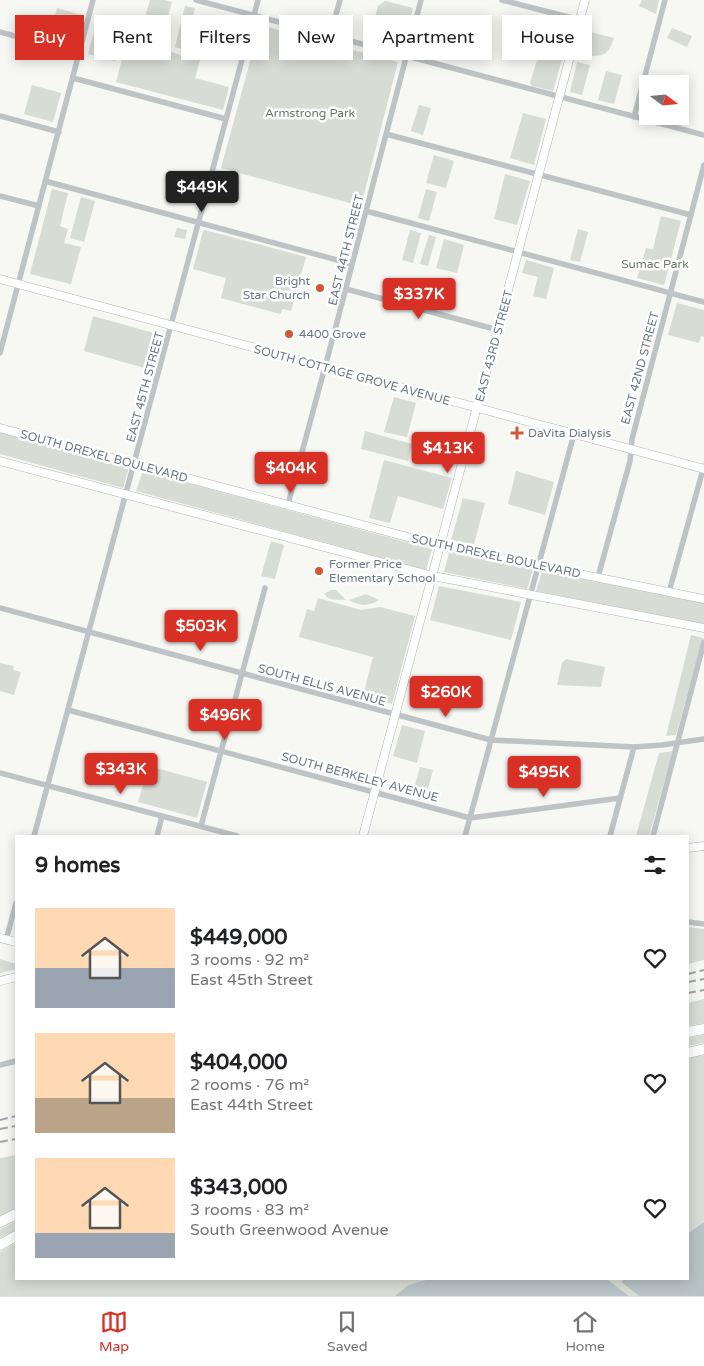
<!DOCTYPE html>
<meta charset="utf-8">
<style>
:root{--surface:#fff;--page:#f2f2f2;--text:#202124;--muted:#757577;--line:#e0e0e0;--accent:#d93025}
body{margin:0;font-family:"Varela Round",sans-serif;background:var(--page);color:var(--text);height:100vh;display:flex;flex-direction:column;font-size:19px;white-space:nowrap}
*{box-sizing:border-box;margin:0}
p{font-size:16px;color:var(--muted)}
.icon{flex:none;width:28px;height:28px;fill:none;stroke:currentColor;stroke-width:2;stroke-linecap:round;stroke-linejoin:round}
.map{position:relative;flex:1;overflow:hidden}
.details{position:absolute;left:15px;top:835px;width:674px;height:445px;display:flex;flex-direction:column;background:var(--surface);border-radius:0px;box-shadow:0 2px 12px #0003}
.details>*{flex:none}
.guide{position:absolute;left:15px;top:15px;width:675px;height:45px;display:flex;gap:10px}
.needle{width:32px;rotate:106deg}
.buttons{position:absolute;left:639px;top:75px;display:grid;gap:10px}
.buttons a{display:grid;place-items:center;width:50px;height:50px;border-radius:0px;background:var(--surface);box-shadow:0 2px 12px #0003;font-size:25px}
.price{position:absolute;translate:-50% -42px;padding:0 11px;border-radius:5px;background:var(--accent);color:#fff;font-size:16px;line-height:32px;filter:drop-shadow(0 1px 2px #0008)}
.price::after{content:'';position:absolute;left:50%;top:30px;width:15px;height:11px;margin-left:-8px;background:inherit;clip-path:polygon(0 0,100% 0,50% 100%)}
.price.current{background:#222;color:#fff}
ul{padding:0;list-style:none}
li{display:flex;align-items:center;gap:15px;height:125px;padding:0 20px}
li span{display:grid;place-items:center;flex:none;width:140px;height:100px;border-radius:0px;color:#555}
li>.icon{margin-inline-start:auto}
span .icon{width:60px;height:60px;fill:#fffc;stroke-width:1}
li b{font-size:21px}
h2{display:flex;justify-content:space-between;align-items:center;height:60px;padding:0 20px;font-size:21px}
.chip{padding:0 18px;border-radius:0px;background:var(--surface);box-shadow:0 2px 12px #0003;font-size:18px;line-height:45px}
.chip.current{background:var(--accent);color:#fff}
.menu{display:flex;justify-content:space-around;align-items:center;height:70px;border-top:1px solid var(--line);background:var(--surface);font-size:14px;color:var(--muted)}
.menu a{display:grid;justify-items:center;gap:2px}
.menu .current{color:var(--accent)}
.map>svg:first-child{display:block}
</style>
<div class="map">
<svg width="704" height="1296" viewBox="0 0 704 1296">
<rect width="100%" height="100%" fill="#f7f7f4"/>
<!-- green -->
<path fill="#d7dcd4" d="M150,0h14l8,2 -11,41 -22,-6z
M642,0h17l-3,14 -17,-8z
M385,1l28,7 -11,39 -31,-8 -1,-2 8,-31z
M185,6l10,2 -10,42 -10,-3z
M57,8l25,7 -8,29 -24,-7z
M260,25l138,37 -37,144 -140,-38z
M672,28l20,8 -5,11 -20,-9z
M586,31l28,7c-7,25 -17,14 -35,20z
M93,35l27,8 -5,18 -27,-7z
M127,40l73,20 -5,18 34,9 -6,23 -107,-28z
M540,50l23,6 -10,35 -21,-5 -2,-3z
M577,62l13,3 -8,30 -12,-3z
M606,71l16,4 -8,29 -16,-4z
M32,85l29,8 -8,29 -29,-8z
M419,105l12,3 -8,27 -12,-4z
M523,113l23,6 -12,46 -24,-7z
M434,155l20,6 -8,27 -20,-5z
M505,174l25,7 -13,44 -23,-6z
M52,189l16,4 -8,33 8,3 -4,14 17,4 -10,37 -41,-10z
M426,189l11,3 -8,29 -11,-3z
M81,197l14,4 -11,41 -14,-4z
M661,216l20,5 -17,64 -27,-7 9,-30 7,1z
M177,228l10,2 -2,9 -11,-2z
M578,229l10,3 -8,30 -10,-2z
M205,230l101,27 -15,54 -8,-2 -3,5 -59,-16 5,-20 -33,-9 10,-38z
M410,230l11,3 -8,30 -11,-3z
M429,235l7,2 -8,29 -8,-2z
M444,239l20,6 -7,28 -21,-5z
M526,260l28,8 -8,31 -13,-3 5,-19 -16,-4z
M677,303l27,7v27l-3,-1 -2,7 -31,-8z
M93,316l68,19 -9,35 -68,-19z
M394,397l22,6 -9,34 -23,-5z
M365,431l47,13 -4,17 -47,-12z
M0,432l129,35 -6,21 -123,-34z
M384,460l68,18 -9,31 -45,-13 -8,27 -21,-5z
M143,471l289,78 -6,21 -290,-79z
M516,471l38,11 -9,33 -37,-11z
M463,498l22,5 -11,41 -23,-4z
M271,541l13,4 -9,34 -14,-3z
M449,553l84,16 -6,20 -83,-17z
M542,571l162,32v21l-168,-33z
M439,586l82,16 -10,38 -81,-20z
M331,590h5l10,10c-10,-1 -15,2 -22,-6z
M366,594l13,6c-12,7 -18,6 -30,0z
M318,598l43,12 19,-3 35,9 -23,88 -29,-8 10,-39 -74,-20 8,-28 7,2z
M691,635l12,3 -27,97 -10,1z
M566,659l39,8 -4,20 -44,-2 5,-22z
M0,663l14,3 -1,4 8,2 -7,23 -14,-4z
M402,725l23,6 -8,32 -24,-7z
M673,751l-24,85h-13l23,-83z
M149,766l58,16 -10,36 -59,-16z
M420,767l13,3 -8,30 -13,-4z
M688,927l16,2v31l-16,4z
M0,959l16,5v5l-16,4z
M704,999v24l-16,3v-23z
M704,1035v8l-16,3v-8z
M704,1055v167l-16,11v-175z
M16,1155v53l-16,8v-58z
M16,1221v9l-16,8v-9z
M16,1243v36h413l-21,6 -13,11h-395v-44z
M607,1279h17l-3,3 18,14h-10z"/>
<!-- water -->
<path fill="#b8c3c6" d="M704,1222v74h-65l-18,-14 3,-3h64v-46z
M429,1279h178l22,17h-234l13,-11z"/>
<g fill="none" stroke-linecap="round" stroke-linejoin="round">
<defs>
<path id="secondary" d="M0,279l704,190
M0,428l441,118 263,53
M0,461l433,115 271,52
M363,836l222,-836
M688,848l16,-2
M0,938l16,4
M0,981l16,-4"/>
<path id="highway" d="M688,1032l16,-3
M688,1053l16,-4
M0,1222l16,-8
M0,1245l16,-9"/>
</defs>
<!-- secondary casing -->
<use href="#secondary" stroke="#b1b7bb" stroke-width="9"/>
<!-- highway casing -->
<use href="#highway" stroke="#b2b6b9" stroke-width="11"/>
<!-- street -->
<path stroke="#bec3c6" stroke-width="5.5" d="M196,0l508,135
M502,0l78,20
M0,32l79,22
M330,36l10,-36
M73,78l153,41
M0,116l59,16
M634,117l31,-117
M386,134l305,81
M45,181l307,83
M0,196l39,10
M366,211l338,91
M346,289l152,41
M0,353l93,-353
M288,504l48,-178 85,-326
M598,577l32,-116 2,-22 72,-274
M669,592l35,-126
M0,608l491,132 143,7 28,-2 42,-6
M68,710l402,108 150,-20
M0,773l237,63
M201,826l64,-238
M34,836l224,-836
M157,836l5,-20
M465,836l109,-402
M610,836l24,-89
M653,836l51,-194
M688,922l16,2
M6,940l10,-37
M0,1065l16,-4"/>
<!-- secondary -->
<use href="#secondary" stroke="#fff" stroke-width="8"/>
<!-- highway -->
<use href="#highway" stroke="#fff" stroke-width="10"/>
<!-- rail -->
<path stroke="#a0a7ac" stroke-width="2" stroke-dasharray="8 4" stroke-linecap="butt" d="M688,974l16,-4
M688,982l16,-3
M688,993l16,-3
M0,1120l16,-4
M0,1129l16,-3
M0,1142l16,-3"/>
</g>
<!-- markers -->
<g fill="#d65735" stroke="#fff" stroke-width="2">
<circle cx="320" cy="288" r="5"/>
<circle cx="289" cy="334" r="5"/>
<path d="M514.5 425.5h5v5h5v5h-5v5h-5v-5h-5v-5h5z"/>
<circle cx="319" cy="571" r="5"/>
</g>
<g text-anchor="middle" stroke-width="5" stroke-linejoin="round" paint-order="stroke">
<!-- park labels -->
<g font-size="12" fill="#6b7b67" stroke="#fff">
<text x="310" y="117">Armstrong Park</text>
<text x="655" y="268">Sumac Park</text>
</g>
<!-- street labels -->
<g font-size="12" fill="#687883" stroke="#fff">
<text transform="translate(346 250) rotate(-76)" y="4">EAST 44TH STREET</text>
<text transform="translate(494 346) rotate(-75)" y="4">EAST 43RD STREET</text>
<text transform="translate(640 368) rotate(-75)" y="4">EAST 42ND STREET</text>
<text transform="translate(352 375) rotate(15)" y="4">SOUTH COTTAGE GROVE AVENUE</text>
<text transform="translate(145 387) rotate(-75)" y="4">EAST 45TH STREET</text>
<text transform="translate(104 456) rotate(15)" y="4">SOUTH DREXEL BOULEVARD</text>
<text transform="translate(496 556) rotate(12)" y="4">SOUTH DREXEL BOULEVARD</text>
<text transform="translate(322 685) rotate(15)" y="4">SOUTH ELLIS AVENUE</text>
<text transform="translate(360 777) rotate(15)" y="4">SOUTH BERKELEY AVENUE</text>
</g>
<!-- poi labels -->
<g font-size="12" fill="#687883" stroke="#fff" text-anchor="start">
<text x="310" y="285" text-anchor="end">Bright<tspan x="310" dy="14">Star Church</tspan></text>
<text x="299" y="338">4400 Grove</text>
<text x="528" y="437">DaVita Dialysis</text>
<text x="329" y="568">Former Price<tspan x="329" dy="14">Elementary School</tspan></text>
</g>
</g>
</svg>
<div class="buttons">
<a><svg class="needle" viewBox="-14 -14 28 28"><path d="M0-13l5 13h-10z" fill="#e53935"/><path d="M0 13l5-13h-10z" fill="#757577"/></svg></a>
</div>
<b class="price current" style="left:202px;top:213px">$449K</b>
<b class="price" style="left:419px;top:320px">$337K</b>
<b class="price" style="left:448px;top:474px">$413K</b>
<b class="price" style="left:291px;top:494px">$404K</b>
<b class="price" style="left:201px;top:652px">$503K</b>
<b class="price" style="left:446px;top:718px">$260K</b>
<b class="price" style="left:225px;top:741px">$496K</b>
<b class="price" style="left:121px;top:795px">$343K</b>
<b class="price" style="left:544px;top:798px">$495K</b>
<div class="guide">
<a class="chip current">Buy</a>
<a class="chip">Rent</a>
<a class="chip">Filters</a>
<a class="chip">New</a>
<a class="chip">Apartment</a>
<a class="chip">House</a>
</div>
<section class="details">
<h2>9 homes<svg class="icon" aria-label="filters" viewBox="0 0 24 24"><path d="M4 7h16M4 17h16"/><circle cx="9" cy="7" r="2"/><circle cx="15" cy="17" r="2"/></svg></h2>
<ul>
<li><span style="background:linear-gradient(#ffd9b3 60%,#9aa5b1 0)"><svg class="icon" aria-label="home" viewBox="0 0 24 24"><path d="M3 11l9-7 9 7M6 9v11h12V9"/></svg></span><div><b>$449,000</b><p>3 rooms · 92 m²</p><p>East 45th Street</p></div><svg class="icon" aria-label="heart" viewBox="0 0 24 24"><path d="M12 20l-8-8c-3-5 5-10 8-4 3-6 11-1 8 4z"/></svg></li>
<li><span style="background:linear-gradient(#ffd9b3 65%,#b9a48a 0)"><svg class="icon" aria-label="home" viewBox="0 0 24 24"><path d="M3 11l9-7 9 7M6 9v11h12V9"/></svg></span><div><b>$404,000</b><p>2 rooms · 76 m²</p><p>East 44th Street</p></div><svg class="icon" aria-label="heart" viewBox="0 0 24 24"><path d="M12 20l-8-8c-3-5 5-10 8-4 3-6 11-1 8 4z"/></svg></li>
<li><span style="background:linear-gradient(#ffd9b3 75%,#9aa5b1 0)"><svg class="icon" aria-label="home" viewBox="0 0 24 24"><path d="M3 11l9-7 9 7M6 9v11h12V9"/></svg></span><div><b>$343,000</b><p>3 rooms · 83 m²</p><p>South Greenwood Avenue</p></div><svg class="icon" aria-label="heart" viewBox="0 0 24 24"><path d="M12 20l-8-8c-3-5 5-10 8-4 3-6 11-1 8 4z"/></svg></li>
</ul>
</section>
</div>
<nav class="menu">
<a class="current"><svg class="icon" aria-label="map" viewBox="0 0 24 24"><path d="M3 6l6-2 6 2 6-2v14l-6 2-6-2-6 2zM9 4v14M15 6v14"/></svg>Map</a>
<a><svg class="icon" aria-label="saved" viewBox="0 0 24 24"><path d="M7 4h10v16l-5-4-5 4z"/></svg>Saved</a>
<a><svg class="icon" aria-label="home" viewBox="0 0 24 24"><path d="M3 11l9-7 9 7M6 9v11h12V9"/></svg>Home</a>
</nav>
